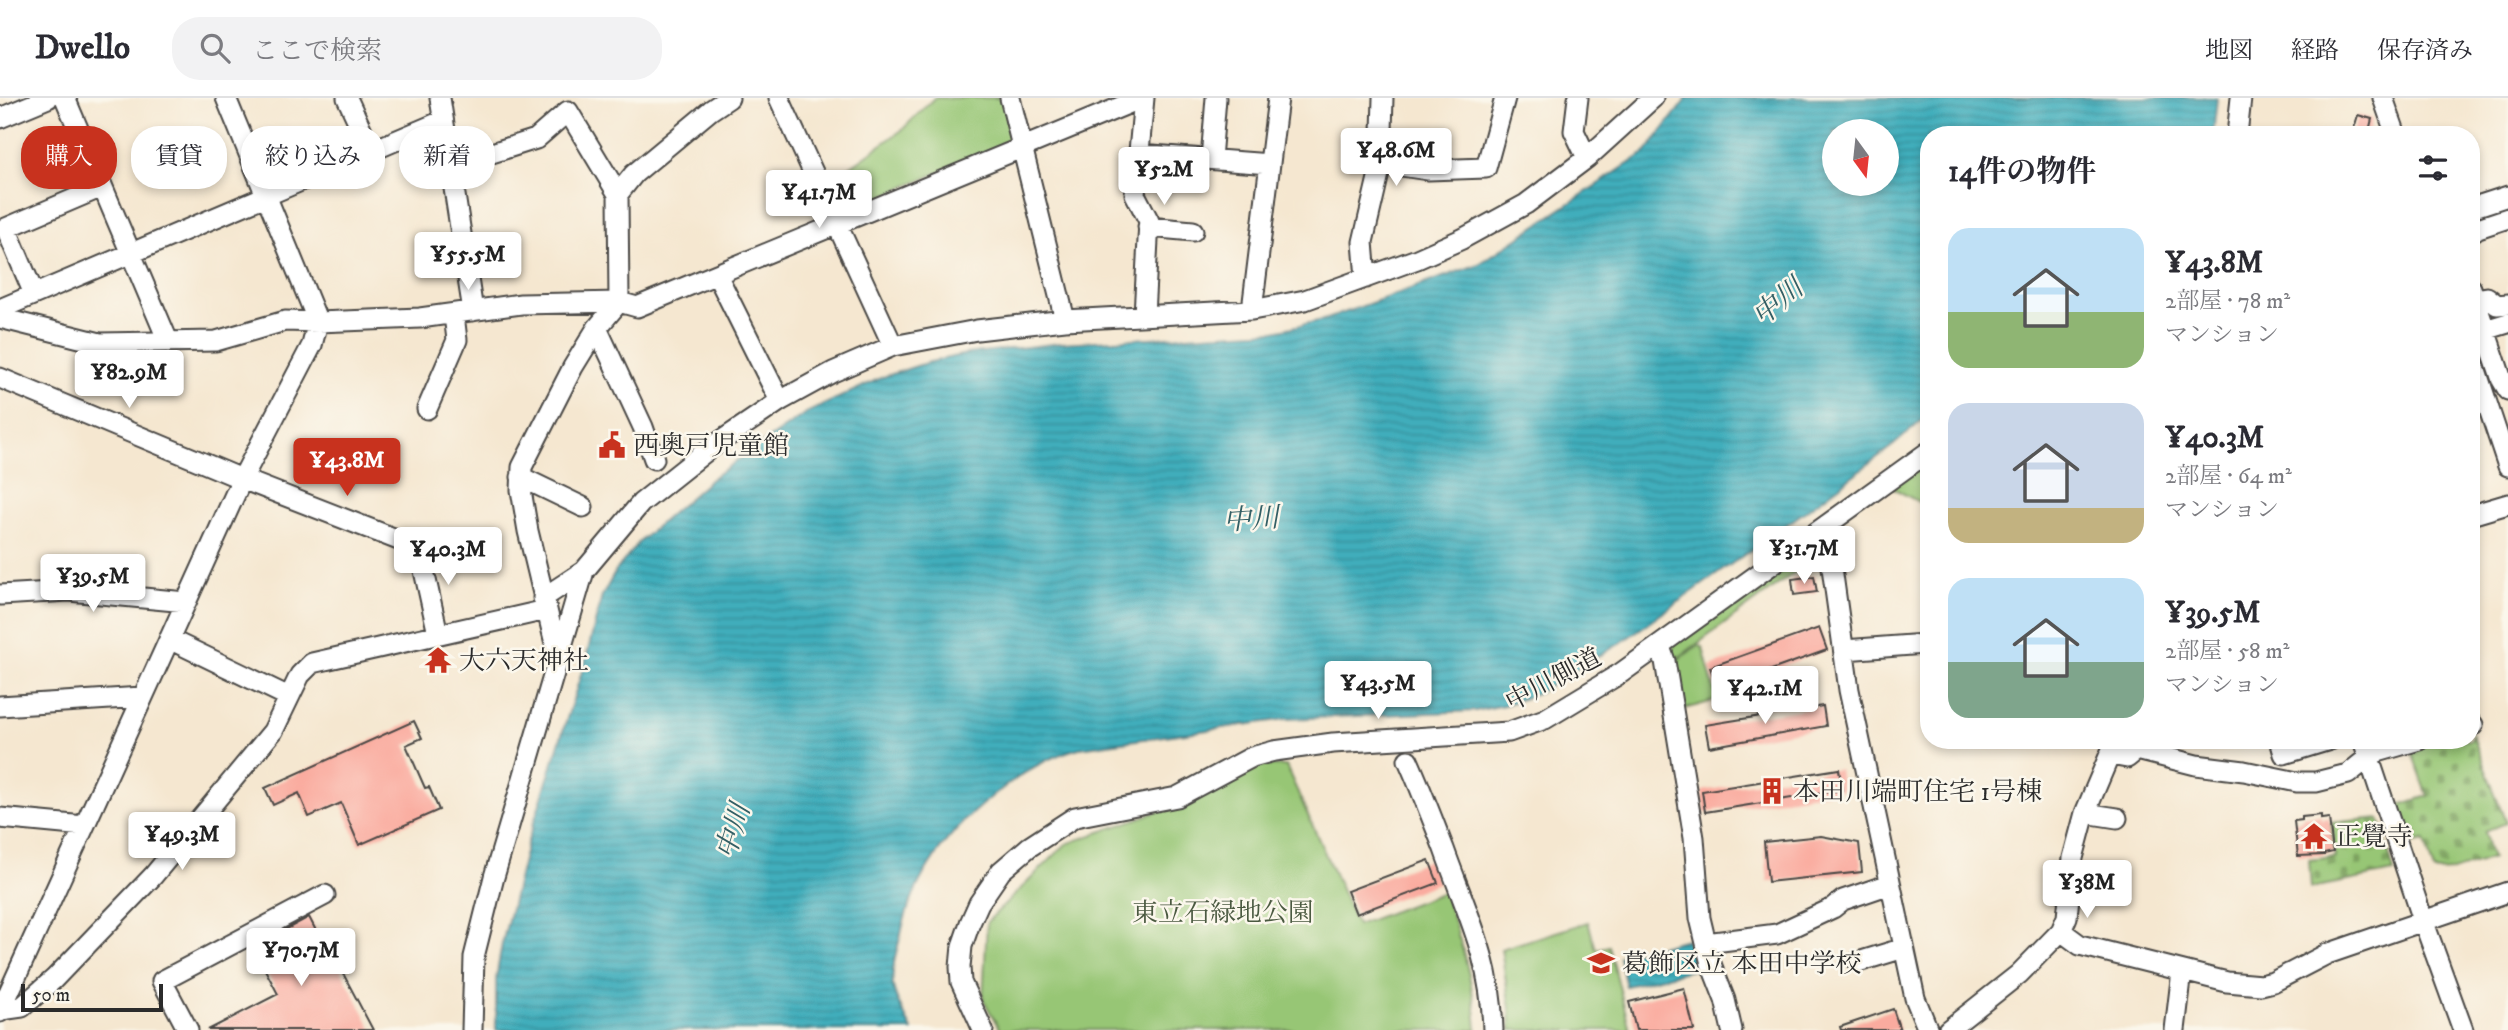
<!DOCTYPE html>
<html lang="ja">
<meta charset="utf-8">
<style>
:root{--surface:#fff;--page:#f2f2f3;--text:#2b2b33;--muted:#7c7c81;--line:#e1e1e2;--accent:#c8321e}
body{margin:0;font-family:"IM FELL DW Pica","Noto Serif JP",serif;background:var(--page);color:var(--text);height:100vh;display:flex;flex-direction:column;font-size:26px;white-space:nowrap}
*{box-sizing:border-box;margin:0}
p{font-size:23px;color:var(--muted)}
.icon{flex:none;width:38px;height:38px;fill:none;stroke:currentColor;stroke-width:2;stroke-linecap:round;stroke-linejoin:round}
.map{position:relative;flex:1;overflow:hidden}
.panel{position:absolute;left:1920px;top:28px;width:560px;height:623px;display:flex;flex-direction:column;background:var(--surface);border-radius:28px;box-shadow:0 4px 10px #0003}
.panel>*{flex:none}
.guide{position:absolute;left:21px;top:28px;width:665px;height:63px;display:flex;gap:14px}
.needle{width:46px;rotate:165deg}
.fabs{position:absolute;left:1822px;top:21px;display:grid;gap:14px}
.fabs a{display:grid;place-items:center;width:77px;height:77px;border-radius:50%;background:var(--surface);box-shadow:0 4px 10px #0003;font-size:35px}
.scale{position:absolute;left:21px;bottom:18px;width:142px;box-sizing:border-box;padding-left:7px;border:4px solid #2b2b2b;border-top:0;font-size:19px;line-height:24px;white-space:nowrap;color:#2b2b2b;-webkit-text-stroke:5px #fbf7ec;paint-order:stroke}
.price{position:absolute;translate:-50% -60px;padding:0 16px;border-radius:7px;background:#fff;color:#222;font-size:23px;line-height:46px;filter:drop-shadow(0 2px 4px #0008)}
.price::after{content:'';position:absolute;left:50%;top:42px;width:21px;height:16px;margin-left:-10px;background:inherit;clip-path:polygon(0 0,100% 0,50% 100%)}
.price.active{background:var(--accent);color:#fff}
ul{padding:0;list-style:none}
li{display:flex;align-items:center;gap:21px;height:175px;padding:0 28px}
li span{display:grid;place-items:center;flex:none;width:196px;height:140px;border-radius:21px;color:#555}
li>.icon{margin-inline-start:auto}
span .icon{width:84px;height:84px;fill:#fffc;stroke-width:1}
li b{font-size:30px}
h2{display:flex;justify-content:space-between;align-items:center;height:84px;padding:0 28px;font-size:30px}
.chip{padding:0 24px;border-radius:28px;background:var(--surface);box-shadow:0 4px 10px #0003;font-size:24px;line-height:63px}
.chip.active{background:var(--accent);color:#fff}
header{display:flex;align-items:center;gap:42px;box-sizing:border-box;height:98px;padding:0 35px;background:var(--surface);border-bottom:2px solid var(--line)}
header strong{font-size:33px}
nav{display:flex;gap:38px;margin-inline-start:auto;font-size:24px}
.search{width:490px;height:63px;background:var(--page);display:flex;align-items:center;gap:18px;box-sizing:border-box;padding:0 24px;border-radius:28px;color:var(--muted);font-size:26px}
.map>svg:first-child{display:block}
</style>
<header>
<strong>Dwello</strong>
<div class="search"><svg class="icon" aria-label="search" viewBox="0 0 24 24"><circle cx="10" cy="10" r="6"/><path d="M15 15l6 6"/></svg>ここで検索</div>
<nav><a>地図</a><a>経路</a><a>保存済み</a></nav>
</header>
<div class="map">
<svg width="2508" height="932" viewBox="0 0 2508 932">
<defs>
<pattern id="grass-tufts" width="24" height="20" patternUnits="userSpaceOnUse" patternTransform="scale(1.75)"><rect width="24" height="20" fill="#97c674"/><path d="M3 7l-1-3M5 7V3M7 7l1-3M15 17l-1-3M17 17v-4M19 17l1-3" fill="none" stroke="#7ba15f"/></pattern>
<pattern id="cemetery-stones" width="16" height="16" patternUnits="userSpaceOnUse" patternTransform="scale(1.75)"><rect width="16" height="16" fill="#97c674"/><path d="M2 7V4a2 2 0 0 1 4 0v3zM10 15v-3a2 2 0 0 1 4 0v3z" fill="#7ba15f"/></pattern>
<pattern id="water-rules" width="6" height="5" patternUnits="userSpaceOnUse" patternTransform="scale(1.75)"><rect width="6" height="5" fill="#40aebc"/><path d="M0 2.5h6" fill="none" stroke="#368e99"/></pattern>
</defs>
<rect width="100%" height="100%" fill="#fbf7ec"/>
<filter id="ink" filterUnits="userSpaceOnUse"><feTurbulence type="fractalNoise" baseFrequency=".0143" numOctaves="2"/><feDisplacementMap in="SourceGraphic" scale="14" xChannelSelector="R" yChannelSelector="G"/><feConvolveMatrix kernelMatrix="1 2 1 2 8 2 1 2 1" color-interpolation-filters="sRGB"/></filter>
<filter id="wash" filterUnits="userSpaceOnUse"><feTurbulence type="fractalNoise" baseFrequency=".00686" numOctaves="4" result="noise"/><feDisplacementMap in="SourceGraphic" scale="28" xChannelSelector="R" yChannelSelector="G"/><feGaussianBlur stdDeviation="1.57" result="paint"/><feColorMatrix in="noise" values="0 0 0 0 0 0 0 0 0 0 0 0 0 0 0 0 0 1.4 0 .05"/><feComposite in="paint" operator="in"/></filter>
<g filter="url(#wash)">
<rect width="100%" height="100%" fill="#f5e7d0"/>
<!-- grass -->
<path fill="url(#grass-tufts)" stroke="#617850" stroke-width="2" d="M1805,453l12,5 -146,107 3,-21z"/>
<!-- cemetery -->
<path fill="url(#cemetery-stones)" stroke="#617850" stroke-width="2" d="M2472,636l34,89 -22,9 8,26 -39,13 -19,1 -9,-31 -16,3 -12,-38 31,-10 -17,-46 38,-10h22z
M2379,720l15,54 -83,16 -2,-28 26,-3 -4,-34z"/>
<!-- park -->
<path fill="#97c674" stroke="#617850" stroke-width="2" d="M934,0h70l11,43 -168,70 -11,-34 66,-47z
M1928,361v48l-37,-20z
M1699,547l4,3 14,52 -36,10 -9,-46z
M1263,664l2,4h21l71,159 87,-33c16,46 30,89 33,138h-477l-17,-31 4,-77 79,-78 132,-47 53,-30z
M1588,824l8,27 13,-3 21,84h-119l-1,-22 -9,-59z"/>
<!-- water -->
<path fill="url(#water-rules)" stroke="#366c74" stroke-width="2" fill-rule="evenodd" d="M1687,0h530l-4,37h-285v280l-33,29 -92,69 -184,131 -85,51 -30,10 -29,6 -189,8 -207,29c-29,8 -52,22 -76,40 -52,38 -90,86 -103,150 -4,15 -9,32 -7,48 3,15 12,30 19,44h-416v-51l6,-35 25,-100 58,-182 17,-66 15,-27 23,-28 72,-63 94,-65 77,-36 43,-14 40,-9 95,-11 214,-12 52,-12 152,-55 167,-112zM1834,33h52v53h-52z
M1687,841l8,30 -69,17 -7,-29z"/>
<g id="blocks">
<!-- building -->
<path fill="#faab9f" d="M2358,17l14,4 -4,16h-16z
M1814,478l3,16 -23,3 -2,-16z
M1819,530l8,22 -109,39 -8,-22z
M1823,608l3,20 -117,21 -4,-22z
M414,623l8,17 -16,7 19,43 4,-1 10,23 -80,35 -18,-42 -32,14 -10,-24 -26,12 -8,-17z
M1839,671l3,21 -137,22 -3,-21z
M2321,717v4l8,-1 4,34 -9,2v1l-26,1 -4,-35 8,-1v-3z
M1821,738l38,7 3,29 -94,10 -4,-40z
M1429,762l9,23 -82,31 -9,-23z
M309,819l24,47 4,-2 36,68h-165l70,-36 -25,-47z
M1684,890l10,42h-58l-7,-28z
M1893,911l7,21h-59l-1,-3z"/>
</g>
</g>
<g filter="url(#ink)">
<use href="#blocks" fill-opacity="0" stroke="#494744" stroke-width="2"/>
<g fill="none" stroke-linecap="round" stroke-linejoin="round">
<defs>
<path id="minor" d="M65,0l103,243
M347,0l24,52
M440,0l33,213
M779,0l114,248
M1010,0l55,222
M1144,0l-9,96 14,27 -5,94
M1578,0l-4,33 13,27
M2383,0l13,37
M0,20l48,-20
M2237,37l4,-37
M446,39l33,20 57,-18 32,-28 50,83
M1139,56l131,10
M1211,61l5,-61
M1381,65l47,7 58,-2 19,-70
M2471,110l37,-12
M1148,129l45,4
M2471,135l7,-5 30,-10
M717,177l63,126
M1366,180l-3,-36 18,-77 2,-67
M2471,190l31,92 6,10
M34,196l-28,-66 96,-41
M2475,201l12,-2 10,8 11,-1
M0,211l442,-188
M1252,212l26,-212
M0,220l100,25 116,-2 69,-20 33,1 102,-4 101,-14 98,-2 18,5 505,-209
M597,230l46,99 11,32
M2485,232l23,-7
M2471,257l37,111
M0,280l242,101 195,76
M427,311l30,-69 -3,-25
M521,379l62,30
M2471,417l37,-11
M1819,434l10,14 20,144 66,308 13,32
M419,450l19,86
M0,497l69,-4 117,11
M543,500l41,-27
M169,541l120,58
M1660,549l5,14 29,177 6,80 11,46 14,36 7,30
M1844,552l81,-6
M559,562l-31,-129 -7,-41 1,-23 51,-100 24,-39 22,-26 -1,-108 16,-20 77,-64 18,-12
M0,608l142,-9
M2471,628l2,-1
M2280,642l4,14 46,-14
M2363,642l60,180 40,110
M2110,657l17,3 10,-8 59,15 48,6 53,11h19l32,-8 26,-21 45,-13
M1408,662c13,29 25,61 36,89 23,65 47,109 49,181
M2085,715l32,5
M0,720l84,8
M2061,833l19,14 147,37 34,3 12,-3 54,-28 181,-62
M1706,845l71,-9 56,-26 10,-8 47,-16
M1858,864l46,-14
M1,912l21,-3 32,-28 99,-103 120,-145 27,-56 12,-12 234,-53
M0,914l242,-533 70,-134 6,-23 -92,-224
M188,932l-26,-49 163,-86
M472,932l2,-73 20,-80 90,-306 57,-68 68,-54 71,-48 53,-29 60,-26 84,-16 88,-10 187,-10 53,-10 112,-41 45,-20 64,-35 61,-46 66,-60
M983,932l-22,-48 -1,-15 2,-21 8,-23 9,-20 22,-32 28,-24 46,-30 102,-20 75,-40 22,-6 59,-8 176,-11 36,-13 76,-46 307,-221
M1948,932l71,-56 42,-43 6,-14 6,-59 12,-45 31,-73
M2175,932l7,-59"/>
</defs>
<!-- minor casing -->
<use href="#minor" stroke="#494744" stroke-width="23"/>
<!-- minor -->
<use href="#minor" stroke="#fff" stroke-width="19"/>
</g>
</g>
<!-- icons -->
<defs>
<symbol id="civic-bare" viewBox="-9 -9 18 18"><path d="M-.6-6.5H3V-4.5H.6V-3L4-1V1h2V6H-6V1h2V-1L-.6-3ZM-1.2 2.5V6h2.4V2.5Z" fill="#c8321e" stroke="#fbf7ec" stroke-width="2.5" paint-order="stroke"/></symbol>
<symbol id="temple-bare" viewBox="-9 -9 18 18"><path d="M0-6L5-2H3V0L6.5 2.5H4V6H1.5V3h-3V6H-4V2.5H-6.5L-3 0V-2H-5Z" fill="#c8321e" stroke="#fbf7ec" stroke-width="2.5" paint-order="stroke"/></symbol>
<symbol id="building-bare" viewBox="-9 -9 18 18"><path d="M-4-6H4V6H1V3H-1V6H-4ZM-2.5-4.3h1.7v1.8h-1.7ZM.8-4.3h1.7v1.8H.8ZM-2.5-1h1.7V.8h-1.7ZM.8-1h1.7V.8H.8Z" fill="#c8321e" stroke="#fbf7ec" stroke-width="2.5" paint-order="stroke"/></symbol>
<symbol id="school-bare" viewBox="-9 -9 18 18"><path d="M0-5L7-2L0 1L-7-2ZM-4 1L0 2.5L4 1V4Q0 6-4 4Z" fill="#c8321e" stroke="#fbf7ec" stroke-width="2.5" paint-order="stroke"/></symbol>
</defs>
<g fill-rule="evenodd">
<use href="#civic-bare" x="593" y="328" width="38" height="38"/>
<use href="#temple-bare" x="419" y="543" width="38" height="38"/>
<use href="#building-bare" x="1753" y="674" width="38" height="38"/>
<use href="#temple-bare" x="2295" y="719" width="38" height="38"/>
<use href="#school-bare" x="1582" y="846" width="38" height="38"/>
</g>
<g text-anchor="middle" stroke-width="5" stroke-linejoin="round" paint-order="stroke">
<!-- poi labels -->
<g font-size="26" fill="#2b2b2b" stroke="#fbf7ec" text-anchor="start">
<text x="633" y="356">西奥戸児童館</text>
<text x="459" y="571">大六天神社</text>
<text x="1793" y="702">本田川端町住宅 1号棟</text>
<text x="2335" y="747">正覺寺</text>
<text x="1622" y="874">葛飾区立 本田中学校</text>
</g>
<!-- street labels -->
<g font-size="26" fill="#2b2b2b" stroke="#fbf7ec">
<text transform="translate(1553 581) rotate(-28)" y="9">中川側道</text>
</g>
<!-- park labels -->
<g font-size="26" fill="#4b5a41" stroke="#fbf7ec">
<text x="1223" y="823">東立石緑地公園</text>
</g>
<!-- water labels -->
<g font-size="28" font-style="italic" fill="#335f65" stroke="#fbf7ec">
<text transform="translate(1777 203) rotate(-40)" y="10">中川</text>
<text transform="translate(1251 420) rotate(-4)" y="10">中川</text>
<text transform="translate(732 733) rotate(-73)" y="10">中川</text>
</g>
</g>
</svg>
<div class="fabs">
<a><svg class="needle" viewBox="-14 -14 28 28"><path d="M0-13l5 13h-10z" fill="#e53935"/><path d="M0 13l5-13h-10z" fill="#7c7c81"/></svg></a>
</div>
<div class="scale">50 m</div>
<b class="price" style="left:1396px;top:90px">¥48.6M</b>
<b class="price" style="left:1164px;top:109px">¥52M</b>
<b class="price" style="left:819px;top:132px">¥41.7M</b>
<b class="price" style="left:468px;top:194px">¥55.5M</b>
<b class="price" style="left:129px;top:312px">¥82.9M</b>
<b class="price active" style="left:347px;top:400px">¥43.8M</b>
<b class="price" style="left:1804px;top:488px">¥31.7M</b>
<b class="price" style="left:448px;top:489px">¥40.3M</b>
<b class="price" style="left:93px;top:516px">¥39.5M</b>
<b class="price" style="left:1378px;top:623px">¥43.5M</b>
<b class="price" style="left:1765px;top:628px">¥42.1M</b>
<b class="price" style="left:182px;top:774px">¥49.3M</b>
<b class="price" style="left:2087px;top:822px">¥38M</b>
<b class="price" style="left:301px;top:890px">¥70.7M</b>
<div class="guide">
<a class="chip active">購入</a>
<a class="chip">賃貸</a>
<a class="chip">絞り込み</a>
<a class="chip">新着</a>
</div>
<section class="panel">
<h2>14件の物件<svg class="icon" aria-label="filters" viewBox="0 0 24 24"><path d="M4 7h16M4 17h16"/><circle cx="9" cy="7" r="2"/><circle cx="15" cy="17" r="2"/></svg></h2>
<ul>
<li><span style="background:linear-gradient(#bfe0f5 60%,#8fb573 0)"><svg class="icon" aria-label="home" viewBox="0 0 24 24"><path d="M3 11l9-7 9 7M6 9v11h12V9"/></svg></span><div><b>¥43.8M</b><p>2部屋 · 78 m²</p><p>マンション</p></div></li>
<li><span style="background:linear-gradient(#c9d6e8 75%,#c2b280 0)"><svg class="icon" aria-label="home" viewBox="0 0 24 24"><path d="M3 11l9-7 9 7M6 9v11h12V9"/></svg></span><div><b>¥40.3M</b><p>2部屋 · 64 m²</p><p>マンション</p></div></li>
<li><span style="background:linear-gradient(#bfe0f5 60%,#7fa58c 0)"><svg class="icon" aria-label="home" viewBox="0 0 24 24"><path d="M3 11l9-7 9 7M6 9v11h12V9"/></svg></span><div><b>¥39.5M</b><p>2部屋 · 58 m²</p><p>マンション</p></div></li>
</ul>
</section>
</div>
